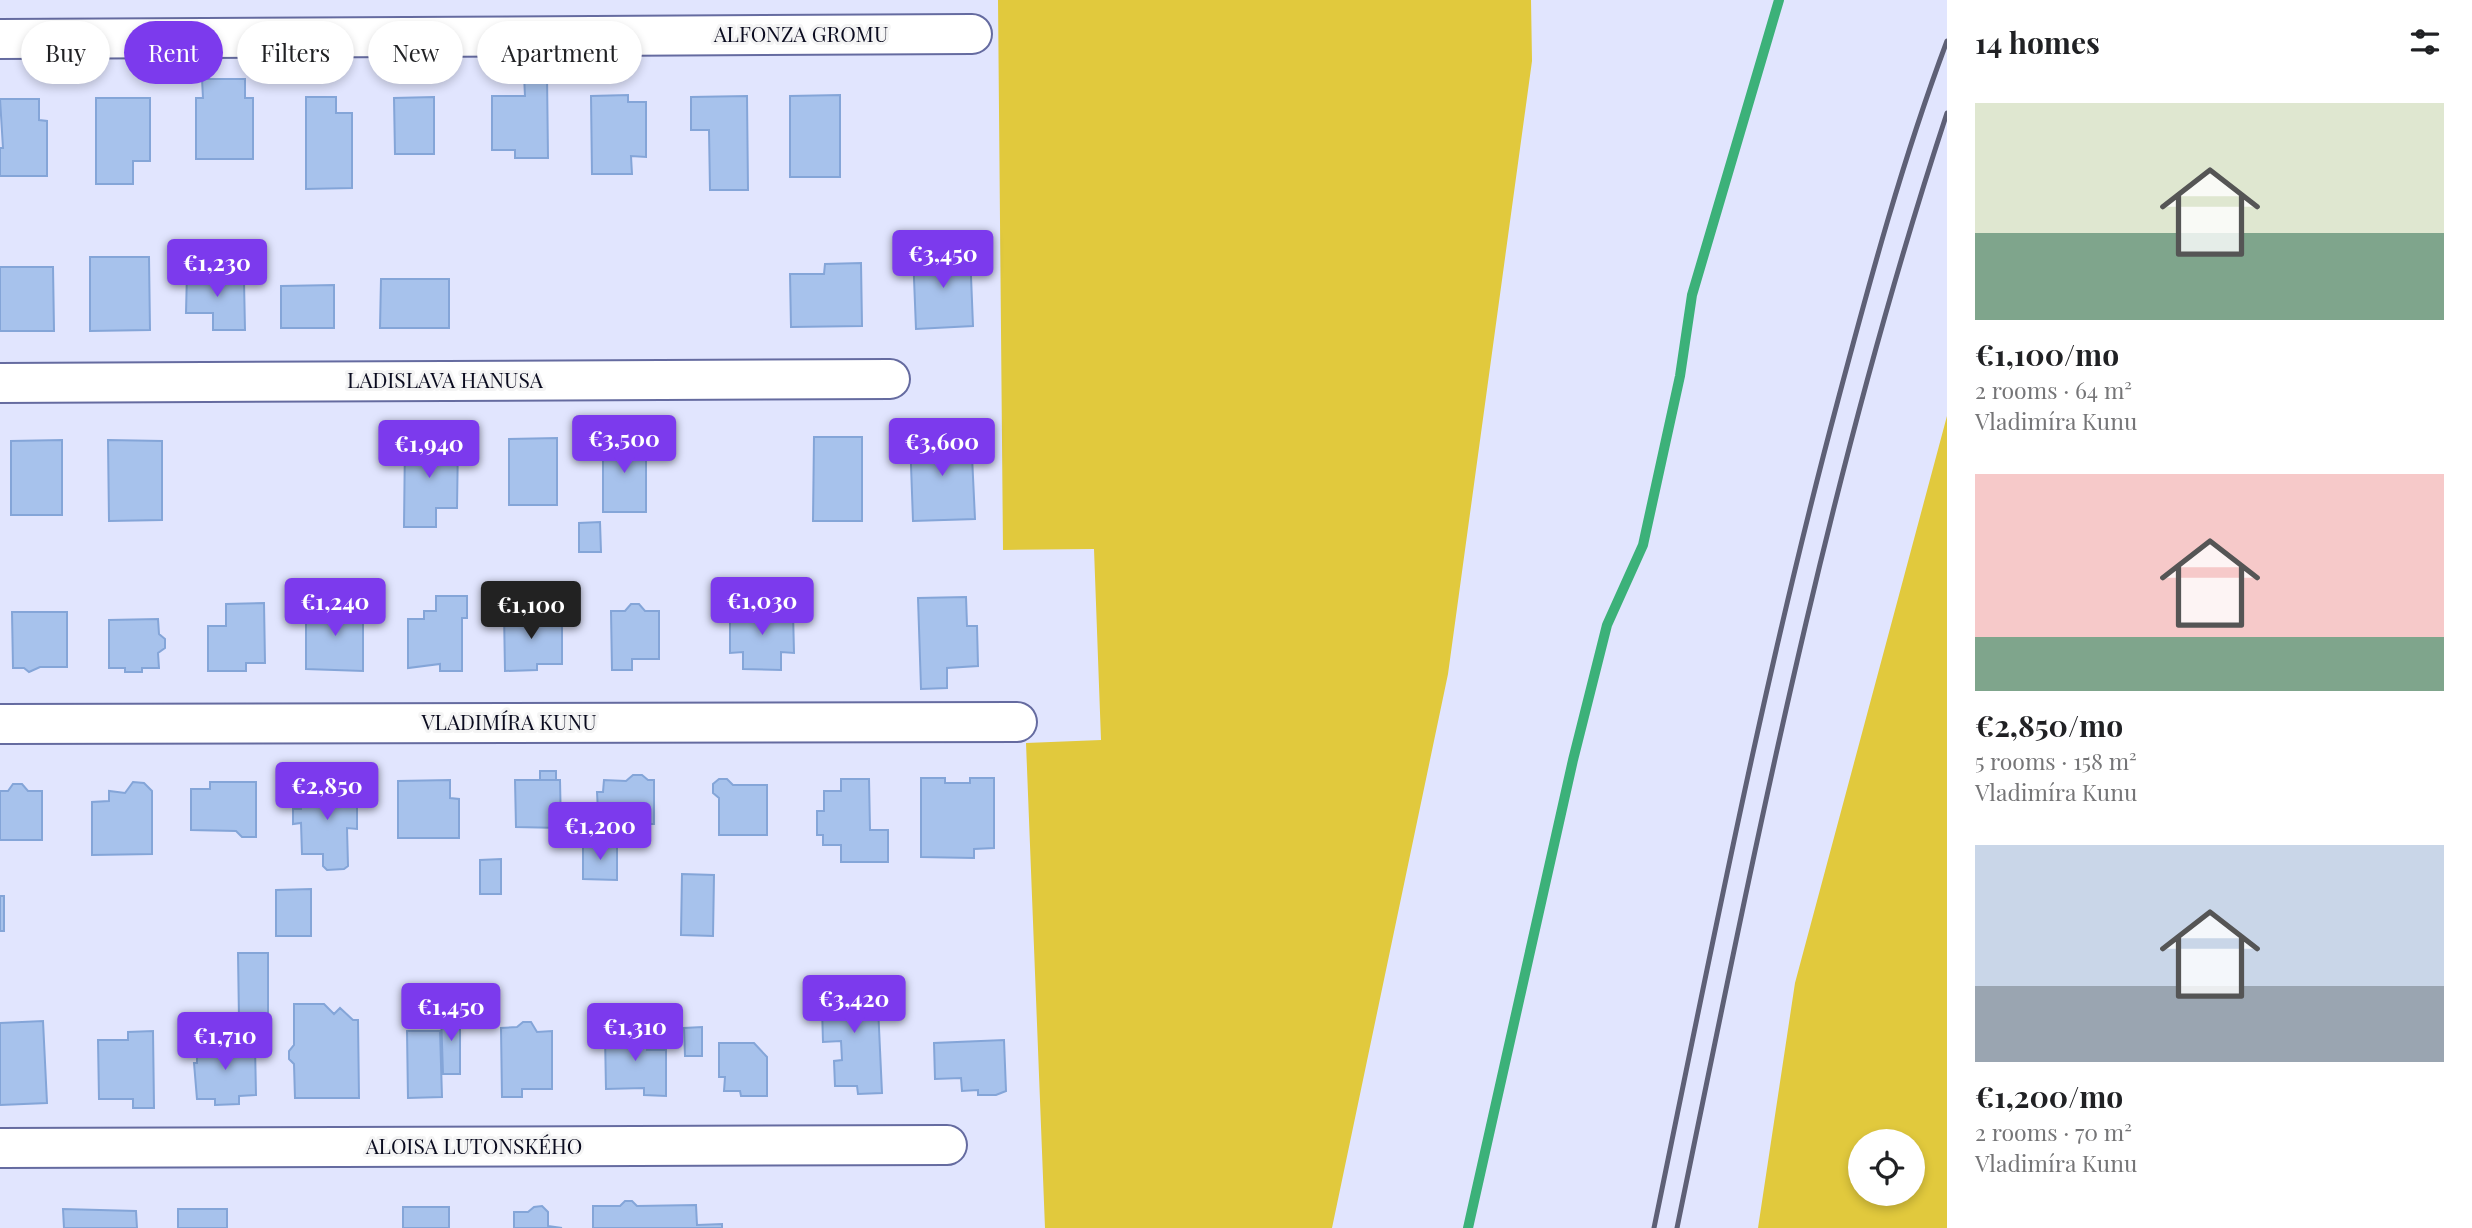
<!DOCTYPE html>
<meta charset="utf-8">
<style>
:root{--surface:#fff;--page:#f2f2f2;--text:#202124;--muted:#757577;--accent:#7c3aed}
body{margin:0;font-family:"Playfair Display",serif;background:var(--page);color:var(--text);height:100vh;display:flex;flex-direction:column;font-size:26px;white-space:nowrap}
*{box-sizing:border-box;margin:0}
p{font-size:23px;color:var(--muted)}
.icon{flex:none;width:38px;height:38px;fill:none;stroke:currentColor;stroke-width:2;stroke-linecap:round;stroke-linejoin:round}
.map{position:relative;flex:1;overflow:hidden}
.panel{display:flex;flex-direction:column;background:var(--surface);width:525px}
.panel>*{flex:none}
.guide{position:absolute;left:21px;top:21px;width:665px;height:63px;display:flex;gap:14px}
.controls{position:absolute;left:1848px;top:1129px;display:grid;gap:14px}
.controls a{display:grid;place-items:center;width:77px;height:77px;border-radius:50%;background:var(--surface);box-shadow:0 4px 10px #0003;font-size:35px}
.price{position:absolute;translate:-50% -60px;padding:0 16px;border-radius:7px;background:var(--accent);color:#fff;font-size:23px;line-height:46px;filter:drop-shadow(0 2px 4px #0008)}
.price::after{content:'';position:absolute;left:50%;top:42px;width:21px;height:16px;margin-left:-10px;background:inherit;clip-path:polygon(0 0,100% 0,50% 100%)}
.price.selected{background:#222;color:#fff}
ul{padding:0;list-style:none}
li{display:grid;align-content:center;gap:14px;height:371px;padding:0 28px}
li span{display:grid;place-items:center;height:217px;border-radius:0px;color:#555}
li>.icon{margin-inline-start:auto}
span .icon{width:126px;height:126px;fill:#fffc;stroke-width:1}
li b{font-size:30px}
h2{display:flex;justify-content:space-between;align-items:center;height:84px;padding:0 28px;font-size:30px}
.pill{padding:0 24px;border-radius:32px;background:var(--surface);box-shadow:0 4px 10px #0003;font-size:24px;line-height:63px}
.pill.selected{background:var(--accent);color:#fff}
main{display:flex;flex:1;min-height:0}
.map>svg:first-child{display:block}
</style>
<main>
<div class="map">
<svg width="1947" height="1228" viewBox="0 0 1947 1228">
<rect width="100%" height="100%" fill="#e1e5fe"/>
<!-- green -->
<path fill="#e1c93d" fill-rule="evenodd" d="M998,0h533l1,61 -84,613 -116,554h-287l-19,-485 75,-3 -7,-191 -91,1z
M1947,416v812h-189l37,-245zM1860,1141h53v53h-53z"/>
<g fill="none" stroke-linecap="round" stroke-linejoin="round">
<!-- stream -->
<path stroke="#3cb179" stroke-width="10" d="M1468,1228l105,-468 34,-135 36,-80 37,-169 12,-81 87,-295"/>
</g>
<!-- building -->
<path fill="#a7c2ec" stroke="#84a5d8" stroke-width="2" d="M524,75h23l1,83h-33v-8h-23v-54h33z
M202,79h43v19h8v61h-57v-61h7z
M628,95v7h18v55l-15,-1 1,18h-40l-1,-78z
M840,95v82h-50v-81z
M747,96l1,94h-38l-1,-60h-18v-33z
M306,97h30v16h16v75l-46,1z
M434,97v57h-39l-1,-56z
M96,98h54v63h-17v23h-37z
M0,99h39v21l8,1v55h-47v-28h3z
M970,251l3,75 -57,3 -3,-76z
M90,257h59l1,73 -60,1z
M861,263l1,63 -71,1 -1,-53h34l1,-10z
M0,267h53l1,64h-54z
M187,272h46v9h11l1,49h-32v-17h-27z
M381,279h68v49h-69z
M334,285v43h-53v-42z
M971,435l4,84 -62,2 -3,-84z
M814,437h48v84h-49z
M557,438v67h-48v-66z
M603,438h43v74h-43z
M62,440v75h-51v-74z
M108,440l54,1v79l-53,1z
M405,440h53l-1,68h-21v19h-32z
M600,522l1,30h-22v-29z
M436,596h31v22h-5v53h-22v-7l-32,4v-49h16v-8h12z
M966,597l1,29h10l1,40 -31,2v20l-26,1 -3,-91z
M264,603l1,60h-19v8h-38v-45h18v-22z
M363,604v67l-57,-2v-57h17v-7z
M631,604h8l6,7h14v48h-27v11h-20l-1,-59h14z
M743,609l50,3 1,41 -13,-1v18l-38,-1v-17l-13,1v-40l13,-1z
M12,612h55v55h-27l-11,5 -5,-4h-11z
M504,612h41v12h17v40h-25v6l-32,1z
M158,619l1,15 6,5v9l-7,5 1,15h-17v4h-17v-4h-16v-48z
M540,771h16v9h-16z
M633,775h9l6,5h6v44h-50l-1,-13 -5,1 -1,-20h6l1,-12 22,1z
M921,778h24v5h25v-5h24v70l-20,1v9l-53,-1z
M719,779h8l6,6h34v50h-48v-37l-6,-5v-9z
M841,779h28l1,51h18v32h-47v-17h-18v-10h-6v-24h7v-20h17z
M450,780v18l9,1v39h-61v-57z
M515,780h45l1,48 -45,-1z
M133,782l11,1 8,8v63l-60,1v-53l17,-1v-10l16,2z
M210,782h46v55h-14l-6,-6 -45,-1v-41h19z
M321,783l36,2v44l-10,-1 1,38 -4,3 -17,1 -4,-4v-12h-21l-1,-31 -8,1v-15h8v-24l20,1z
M13,784h9l6,7h14v49h-42v-49h8z
M583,845h34v35l-34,-1z
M501,859v35h-21v-34z
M682,874l32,1 -1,61 -32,-1z
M311,889v47h-35v-46z
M0,896h4v35h-4z
M238,953h30v66l-29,1z
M877,985l5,108 -24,1 -1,-8h-22l-1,-25 8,-1 -1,-19 -18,1 -1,-34 -5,-4 -2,-12 6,-4z
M294,1004h30l10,10 6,-6 13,12h5l1,78h-64l-1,-34 -5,-5v-8l5,-6z
M441,1014h19v60h-17z
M43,1021l4,82 -47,2v-82z
M523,1022h8l6,10 15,-1v58h-30v8h-20l-1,-69 16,-1z
M639,1025l7,4 3,7 -2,14h19v46l-22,-1v-7l-38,1 -1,-53 23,-1 4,-7z
M702,1027v29h-17l-1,-28z
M153,1031l1,77h-21v-9h-34l-1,-59h30v-8z
M407,1031h33l2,66 -34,1z
M1004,1040l2,51 -10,4h-18v-5l-16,1 -1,-13 -26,1 -1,-36z
M197,1041h41v4l17,1 1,49 -17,1v8l-24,1v-6h-18l-3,-36h3z
M719,1043h35l13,14v39h-26l-1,-5h-16l1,-14h-6z
M625,1201h7l5,5 59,-1 1,20 25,-1v4h-129v-22h27z
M542,1206l6,6v14l14,2h-48v-16h14l6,-5z
M403,1207h46v21h-46z
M63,1209l73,2 1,17h-73z
M178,1209h49v19h-49z"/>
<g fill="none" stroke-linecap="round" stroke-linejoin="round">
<defs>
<path id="minor" d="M0,39l972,-5
M0,383l890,-4
M0,724l1017,-2
M0,1148l947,-3"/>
</defs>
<!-- minor casing -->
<use href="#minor" stroke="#656ba0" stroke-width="42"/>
<!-- minor -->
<use href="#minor" stroke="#fff" stroke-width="38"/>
<!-- rail -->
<path stroke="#5e6076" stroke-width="5" d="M1654,1228c57,-277 111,-555 184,-828 32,-120 65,-242 109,-359
M1677,1228c77,-375 150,-751 270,-1115"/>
</g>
<g text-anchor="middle" stroke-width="6" stroke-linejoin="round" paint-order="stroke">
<!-- street labels -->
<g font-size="21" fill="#0a0b1f" stroke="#f4f4f4">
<text x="801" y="42">ALFONZA GROMU</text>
<text x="445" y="388">LADISLAVA HANUSA</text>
<text x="509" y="730">VLADIMÍRA KUNU</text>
<text x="474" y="1154">ALOISA LUTONSKÉHO</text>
</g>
</g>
</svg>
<div class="controls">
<a><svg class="icon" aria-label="locate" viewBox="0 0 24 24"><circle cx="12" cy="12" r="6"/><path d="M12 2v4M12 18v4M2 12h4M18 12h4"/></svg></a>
</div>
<b class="price" style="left:943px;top:290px">€3,450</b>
<b class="price" style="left:217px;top:299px">€1,230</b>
<b class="price" style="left:624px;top:475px">€3,500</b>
<b class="price" style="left:942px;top:478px">€3,600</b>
<b class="price" style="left:429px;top:480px">€1,940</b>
<b class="price" style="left:762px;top:637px">€1,030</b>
<b class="price" style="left:335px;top:638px">€1,240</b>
<b class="price selected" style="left:531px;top:641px">€1,100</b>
<b class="price" style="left:327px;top:822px">€2,850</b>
<b class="price" style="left:600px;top:862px">€1,200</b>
<b class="price" style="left:854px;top:1035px">€3,420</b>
<b class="price" style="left:451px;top:1043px">€1,450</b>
<b class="price" style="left:635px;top:1063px">€1,310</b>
<b class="price" style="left:225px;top:1072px">€1,710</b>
<div class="guide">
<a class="pill">Buy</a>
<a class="pill selected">Rent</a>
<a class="pill">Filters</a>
<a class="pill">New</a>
<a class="pill">Apartment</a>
</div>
</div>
<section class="panel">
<h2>14 homes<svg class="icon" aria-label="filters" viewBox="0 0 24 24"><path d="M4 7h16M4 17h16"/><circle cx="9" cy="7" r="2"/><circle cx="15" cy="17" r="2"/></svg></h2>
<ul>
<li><span style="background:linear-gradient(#dfe7d0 60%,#7fa58c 0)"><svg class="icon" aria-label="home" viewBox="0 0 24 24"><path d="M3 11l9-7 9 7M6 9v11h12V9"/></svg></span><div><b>€1,100/mo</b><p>2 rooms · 64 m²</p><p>Vladimíra Kunu</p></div></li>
<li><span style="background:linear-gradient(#f6c9c9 75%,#7fa58c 0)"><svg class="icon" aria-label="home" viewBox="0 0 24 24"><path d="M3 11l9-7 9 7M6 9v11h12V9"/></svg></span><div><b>€2,850/mo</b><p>5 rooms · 158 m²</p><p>Vladimíra Kunu</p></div></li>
<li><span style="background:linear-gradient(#c9d6e8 65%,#9aa5b1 0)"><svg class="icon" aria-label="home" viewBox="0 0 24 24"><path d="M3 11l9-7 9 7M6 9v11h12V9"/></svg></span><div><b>€1,200/mo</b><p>2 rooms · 70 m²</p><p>Vladimíra Kunu</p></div></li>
</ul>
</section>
</main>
